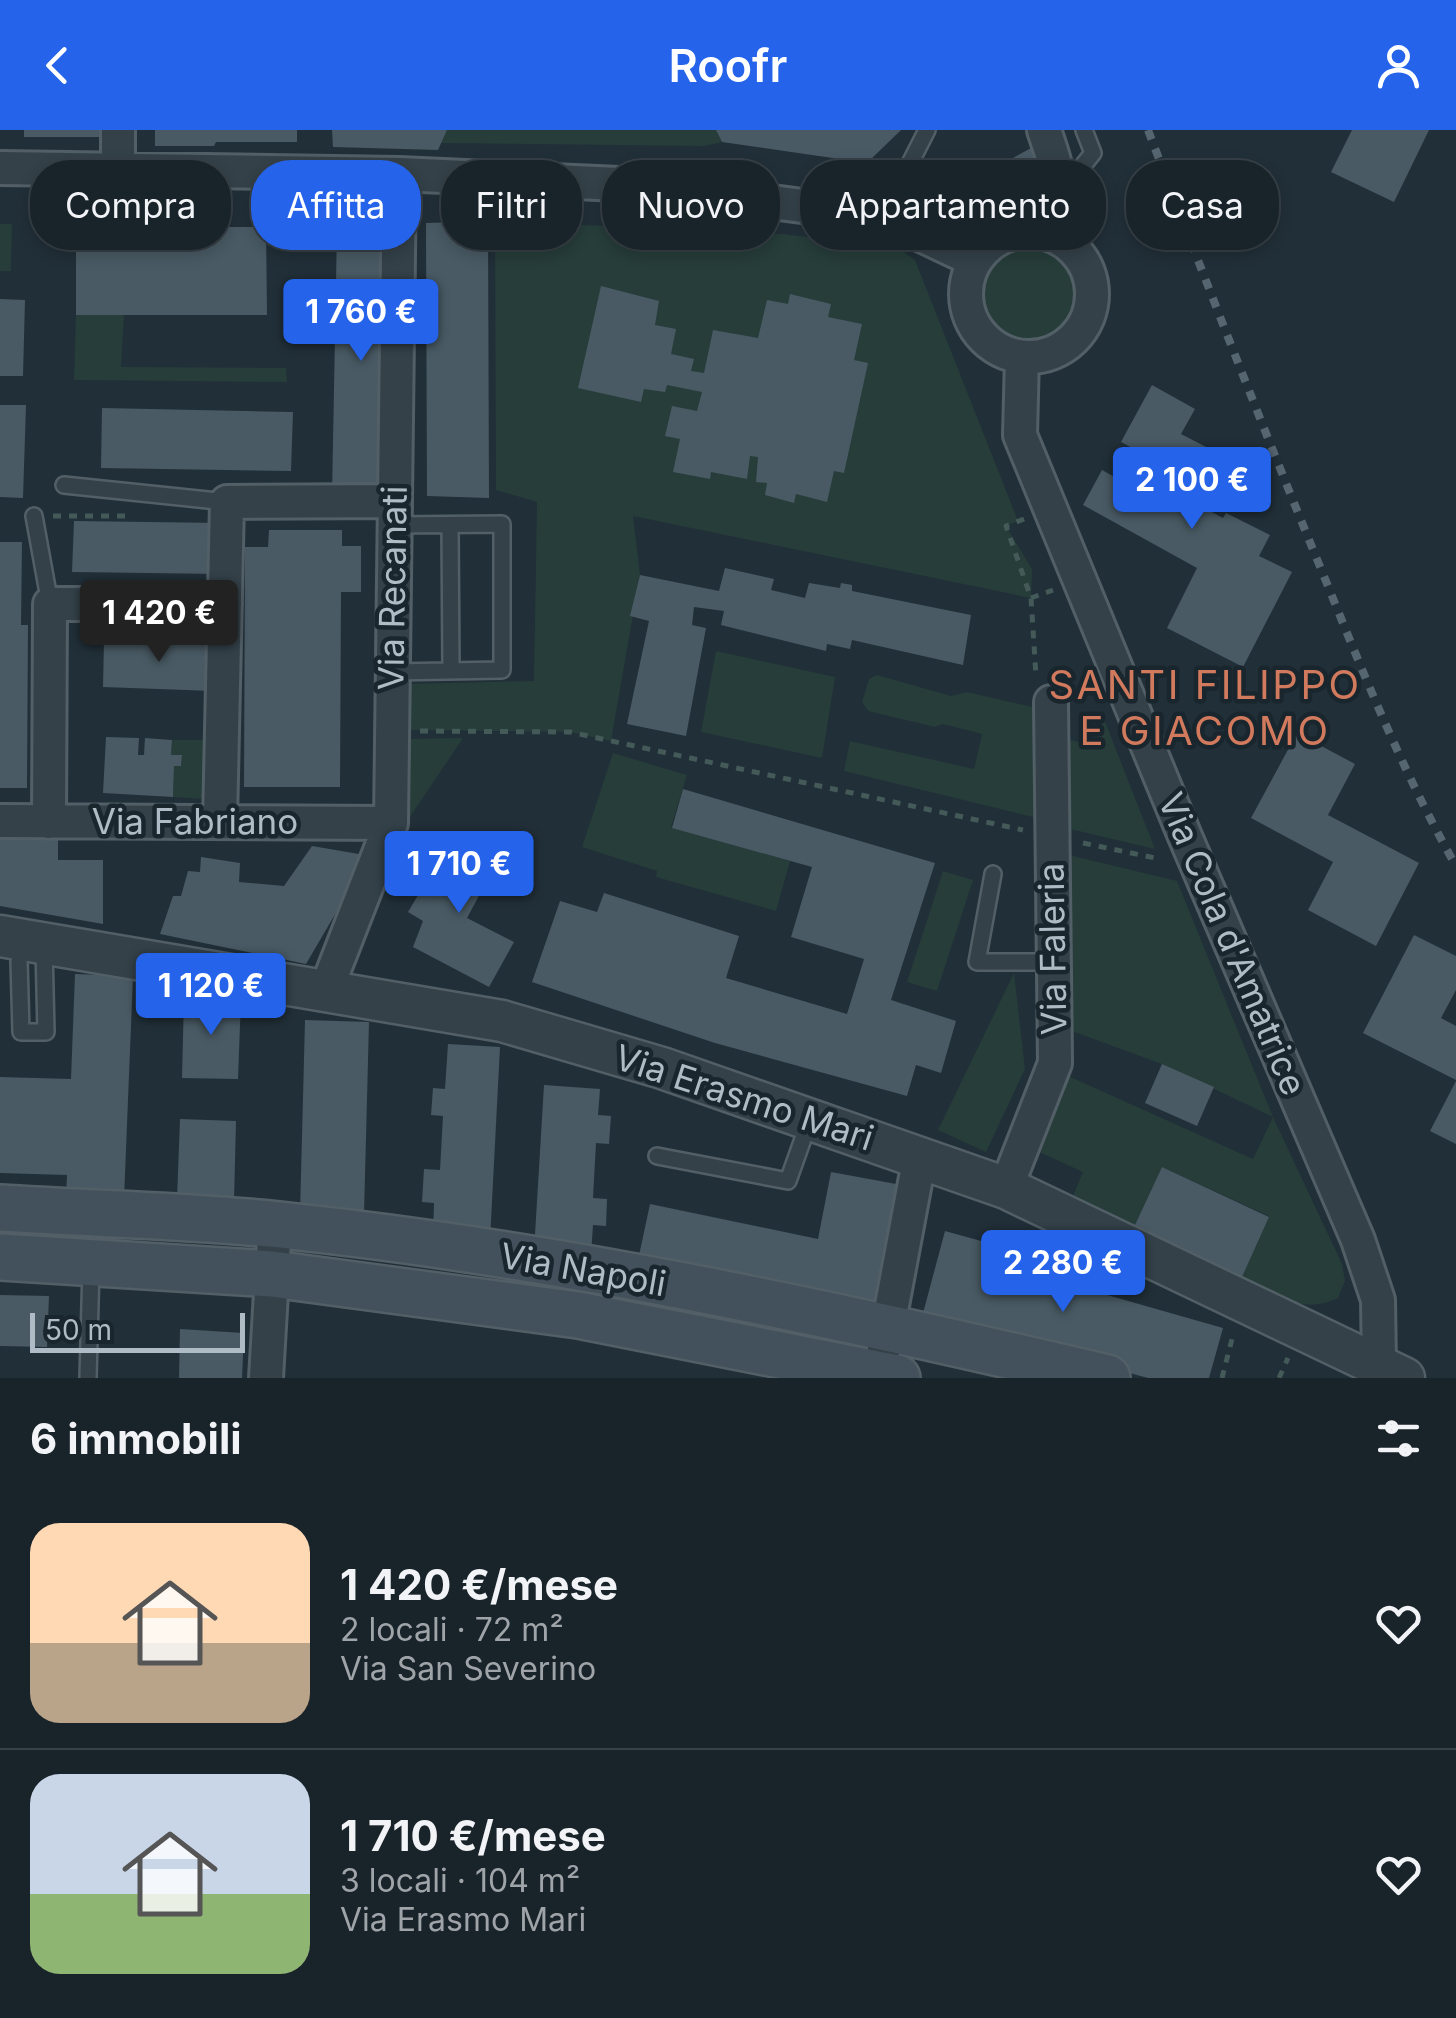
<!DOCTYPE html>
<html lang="it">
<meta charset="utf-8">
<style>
:root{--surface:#19232a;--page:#262f36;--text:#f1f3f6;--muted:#9fa4a8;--line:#374047;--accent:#2563eb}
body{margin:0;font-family:Inter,sans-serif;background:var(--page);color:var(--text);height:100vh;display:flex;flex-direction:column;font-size:38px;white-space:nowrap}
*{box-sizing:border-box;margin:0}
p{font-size:32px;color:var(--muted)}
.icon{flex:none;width:55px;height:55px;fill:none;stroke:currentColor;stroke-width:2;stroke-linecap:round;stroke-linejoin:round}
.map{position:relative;height:1248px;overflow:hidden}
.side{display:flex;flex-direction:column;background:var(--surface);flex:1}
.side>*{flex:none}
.guide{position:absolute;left:30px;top:30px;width:1398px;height:90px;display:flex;gap:20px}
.scale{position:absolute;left:30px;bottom:25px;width:215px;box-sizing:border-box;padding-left:10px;border:5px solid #afbcc5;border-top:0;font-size:28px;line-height:35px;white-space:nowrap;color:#afbcc5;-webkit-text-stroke:8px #1a262d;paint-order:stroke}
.price{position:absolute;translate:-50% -85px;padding:0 22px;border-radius:10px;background:var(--accent);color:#fff;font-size:32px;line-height:65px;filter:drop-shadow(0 2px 5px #0008)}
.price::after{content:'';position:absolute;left:50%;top:60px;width:30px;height:22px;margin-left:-15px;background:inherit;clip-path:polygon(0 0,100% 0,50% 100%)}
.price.active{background:#222;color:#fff}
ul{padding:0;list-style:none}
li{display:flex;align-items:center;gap:30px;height:250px;padding:0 30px}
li+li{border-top:2px solid var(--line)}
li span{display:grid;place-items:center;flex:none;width:280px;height:200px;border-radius:30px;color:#555}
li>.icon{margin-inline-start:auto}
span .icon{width:120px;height:120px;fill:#fffc;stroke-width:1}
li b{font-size:42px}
h2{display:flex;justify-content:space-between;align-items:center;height:120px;padding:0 30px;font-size:42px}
.chip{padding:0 35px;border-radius:40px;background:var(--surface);box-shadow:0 5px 15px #0003,0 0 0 2px var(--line);font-size:35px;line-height:90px}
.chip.active{background:var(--accent);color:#fff}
header{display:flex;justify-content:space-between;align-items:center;height:130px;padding:0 30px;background:var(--accent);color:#fff;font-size:45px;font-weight:600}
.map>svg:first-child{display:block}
</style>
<header><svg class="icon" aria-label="back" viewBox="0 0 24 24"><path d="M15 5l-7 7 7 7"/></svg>Roofr<svg class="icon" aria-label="person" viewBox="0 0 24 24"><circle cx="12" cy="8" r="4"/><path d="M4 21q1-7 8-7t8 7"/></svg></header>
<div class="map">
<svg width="1456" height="1248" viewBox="0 0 1456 1248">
<rect width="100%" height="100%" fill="#212f38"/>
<!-- green -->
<path fill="#263d3a" d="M447,0h269l6,12 -17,4 -264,-3z
M495,91l286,13 114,12 20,14 103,261 -12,5 26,43 -1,29 -398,-82 7,59 -29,166 -41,-9 -163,-2 -1,-46 128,-3 3,-179 -41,-12z
M0,94h12l-1,47h-11z
M981 163a48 48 0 1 1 96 0a48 48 0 1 1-96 0Z
M76,185h48l-3,52 165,1 1,14 -213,-2z
M716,521l119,26 -13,81 -121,-26z
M877,545l74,21 16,-4 70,16v110l-193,-47 6,-30 124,28 8,-35 -39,-10 -8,3 -67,-16 -6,-9 7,-23z
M1104,589l51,130 -85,-20 -2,-89 12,2 17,-6z
M463,608l-61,91 3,-90z
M172,610h33l-1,59 -31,-2 1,-31h7l1,-10 -11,-1z
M613,623l74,22 -16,52 119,34 -14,50 -120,-34 1,-6 -75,-24z
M1069,725l108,26 96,236 69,147 3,17 -7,17c-38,18 -62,-4 -96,-21l27,-61 -107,-49 -28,60 -61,-31 10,-24 -46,-21 29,-76 187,84 20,-42 -111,-53 -93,-34z
M943,741l30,9 -36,111 -30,-9z
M1014,843l11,96 -39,83 -48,-22z"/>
<!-- building -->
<path fill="#495a64" d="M24,0h78v7h-78z
M155,0h142v12h-81l-2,4h-59z
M332,0h115l-9,20 -105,-3z
M716,0h185l-34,33 -145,-21z
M1352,0h77l-35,72 -63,-30z
M1033,17l21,38 -24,41 -61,-14 11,-37 18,-1 2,-9z
M488,91l1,277 -62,-2 -1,-273z
M76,97h190l1,88h-191z
M337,99l51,1 -2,267 -54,-2z
M601,156l58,15 -4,24 21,4 -5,25 23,5 -3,12 13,2 9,-43 45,8 9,-38 21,4 2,-10 41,10 -3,13 34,7 -8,36 14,3 -24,110 -10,-2 -7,31 -31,-8 -2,9 -29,-8 2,-12 -11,-1 2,-25 -8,-1 -3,23 -36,-7 -1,7 -37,-7 7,-33 -15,-3 7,-30 25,5 5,-19 -35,-7 -2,7 -21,-3 -3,13 -63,-14z
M0,169l25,1 -2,76h-23z
M1152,255l43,24 -14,25 31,16 -26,48 37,20 3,-5 44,22 -11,21 33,16 -49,95 -76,-39 30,-60 -114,-63 19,-35 18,10 16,-30 -15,-8z
M0,275h26l-3,93 -23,-1z
M102,278l191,4 -2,59 -190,-3z
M74,391l148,2 -1,51 -149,-2z
M269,400h73v16h19v46h-20l-1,195h-96l1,-240h23z
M0,412h22l-1,83h7l-1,163h-27z
M725,438l49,11 -3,11 34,8 4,-15 31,5 1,-5 11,2v6l119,24 -8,50 -111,-25 -2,9 -23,-5 -1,7 -105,-26 3,-14 -30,-4 -2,18 14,3 -20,108 -59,-12 22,-103 -19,-5 10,-41 79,16z
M104,510l110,3 -1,48 -110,-4z
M1297,603l58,31 -27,51 91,48 -43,83 -68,-36 25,-48 -82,-44z
M106,607l33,1 -1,17h6l1,-17 27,2 -1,15h11l-1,11h-7l-1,31 -70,-4z
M683,659l252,74 -44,137 65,21 -15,52 -25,-8 -9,31 -192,-53 -183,-61 28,-81 37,11 7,-19 135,43 -13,42 121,36 17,-55 -73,-22 21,-70 -140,-39z
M0,709h58v21h45v64l-103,-18z
M451,710l45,24 -29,54 47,24 -25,45 -76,-40 10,-26 -15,-9z
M312,716l47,8 9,4 -62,106 -146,-30 13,-38h8l7,-25 12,1 1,-15 39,6 -1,19 45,4z
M1414,805l42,21v34l-15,28 15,8v54l-93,-47z
M75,844l58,2 -9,223 -58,-2 1,-22 -67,-2v-96l71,2z
M184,867l57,2 -3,80 -56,-1z
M305,890l64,2 -5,192 -64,-1z
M448,914l52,3 -10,193 -57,-4 1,-33 -12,-1 2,-33 16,1 3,-54 -12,-1 2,-27 12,1z
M1162,934l52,23 -17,39 -52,-23z
M1456,951v63l-26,-13z
M544,955l56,4 -2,26 13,1 -2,28 -13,-1 -3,55 14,1 -1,27 -13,-1 -2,30 -57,-4z
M180,989l56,2 -2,80 -57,-2z
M1162,1037l107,50 -27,60 -108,-50z
M831,1042l76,14 -25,130 -245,-51 13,-61 168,35z
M945,1101l76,21 -5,17 207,59 -14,50h-61l-226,-61z
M0,1165l49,1 -2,51 -47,-1z
M180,1199l64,4 -2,45h-63z"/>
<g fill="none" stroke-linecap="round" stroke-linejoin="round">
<defs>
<path id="service" d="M1061,63l32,-40 -9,-23
M894,92l7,-41 26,-51
M64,355l163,17
M34,386l16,88
M450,395l1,146
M392,542l110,-2v-146l-108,1
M993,744l-16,88h76
M19,831l2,71h25l-2,-84
M657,1026l131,25 21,-59
M88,1248l3,-111"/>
<path id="minor" d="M118,0v39
M0,38l399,6 243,11 183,24 69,13 80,38
M1032,100c37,-33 26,-59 12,-100
M966 164a63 63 0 1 1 126 0a63 63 0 1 1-126 0Z
M1022,227l-2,78 164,399 174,406 20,60 1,65
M0,691l391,2
M49,692l1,-218h175
M220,692l7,-320 167,-1
M326,860l65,-167 8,-649
M1006,1058l49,-125 -4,-361
M884,1218l36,-192
M266,1248l9,-154"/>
<path id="tertiary" d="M0,806l502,85 160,47 344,120 398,190"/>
<path id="secondary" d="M0,1078c93,6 187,7 280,17 279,29 554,89 827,153
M0,1127l272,17 306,41 319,63"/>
</defs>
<!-- service casing -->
<use href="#service" stroke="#525f66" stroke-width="20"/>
<!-- minor casing -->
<use href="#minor" stroke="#525f66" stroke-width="38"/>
<!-- tertiary casing -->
<use href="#tertiary" stroke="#525f66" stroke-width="45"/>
<!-- secondary casing -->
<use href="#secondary" stroke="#525f66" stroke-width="50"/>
<!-- path -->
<path stroke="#445a58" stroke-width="5" stroke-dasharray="8 8" stroke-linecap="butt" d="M53,386h74
M1024,389l-18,7 25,72 5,78
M1031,468l22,-8
M420,601l150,1 453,98
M1081,602l23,-18
M1083,713l77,16
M1222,1248l11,-43
M1279,1248l9,-20"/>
<!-- service -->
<use href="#service" stroke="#344149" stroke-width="15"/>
<!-- minor -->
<use href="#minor" stroke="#344149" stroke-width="32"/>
<!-- tertiary -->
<use href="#tertiary" stroke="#344149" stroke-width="40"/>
<!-- secondary -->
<use href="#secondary" stroke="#43515c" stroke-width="45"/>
<!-- rail -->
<path stroke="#566670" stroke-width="8" stroke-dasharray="10 10" stroke-linecap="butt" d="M1148,0c56,147 113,293 173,439 41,101 81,202 135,297"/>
</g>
<g text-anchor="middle" stroke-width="9" stroke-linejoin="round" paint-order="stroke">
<!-- street labels -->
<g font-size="35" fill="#afbcc5" stroke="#1a262d">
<text transform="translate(393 458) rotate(-89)" y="12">Via Recanati</text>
<text x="195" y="704">Via Fabriano</text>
<text transform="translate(1232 814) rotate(67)" y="12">Via Cola d'Amatrice</text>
<text transform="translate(1053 819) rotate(-91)" y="12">Via Faleria</text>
<text transform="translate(744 968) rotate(18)" y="12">Via Erasmo Mari</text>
<text transform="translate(583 1140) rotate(10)" y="12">Via Napoli</text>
</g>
<!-- quarter labels -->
<g font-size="40" letter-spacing="2.5" fill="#d27a5d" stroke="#1a262d">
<text x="1205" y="569">SANTI FILIPPO<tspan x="1205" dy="46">E GIACOMO</tspan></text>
</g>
</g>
</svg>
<div class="scale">50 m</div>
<b class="price" style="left:361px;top:234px">1 760 €</b>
<b class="price" style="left:1192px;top:402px">2 100 €</b>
<b class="price active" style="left:159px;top:535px">1 420 €</b>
<b class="price" style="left:459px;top:786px">1 710 €</b>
<b class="price" style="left:211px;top:908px">1 120 €</b>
<b class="price" style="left:1063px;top:1185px">2 280 €</b>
<div class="guide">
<a class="chip">Compra</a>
<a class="chip active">Affitta</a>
<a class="chip">Filtri</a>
<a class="chip">Nuovo</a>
<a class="chip">Appartamento</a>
<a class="chip">Casa</a>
</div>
</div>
<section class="side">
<h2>6 immobili<svg class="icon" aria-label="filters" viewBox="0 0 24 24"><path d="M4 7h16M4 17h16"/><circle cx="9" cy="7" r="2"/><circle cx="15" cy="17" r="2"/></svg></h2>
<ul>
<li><span style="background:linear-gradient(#ffd9b3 60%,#b9a48a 0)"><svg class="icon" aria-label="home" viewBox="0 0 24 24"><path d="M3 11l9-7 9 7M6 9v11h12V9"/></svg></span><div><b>1 420 €/mese</b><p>2 locali · 72 m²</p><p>Via San Severino</p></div><svg class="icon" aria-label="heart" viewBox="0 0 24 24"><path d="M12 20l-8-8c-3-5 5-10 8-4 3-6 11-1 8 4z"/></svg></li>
<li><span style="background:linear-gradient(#c9d6e8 60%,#8fb573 0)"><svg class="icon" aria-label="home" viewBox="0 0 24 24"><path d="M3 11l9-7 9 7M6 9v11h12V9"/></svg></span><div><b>1 710 €/mese</b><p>3 locali · 104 m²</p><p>Via Erasmo Mari</p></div><svg class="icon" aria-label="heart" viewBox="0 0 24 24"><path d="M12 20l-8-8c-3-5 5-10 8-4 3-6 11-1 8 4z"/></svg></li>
</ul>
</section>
